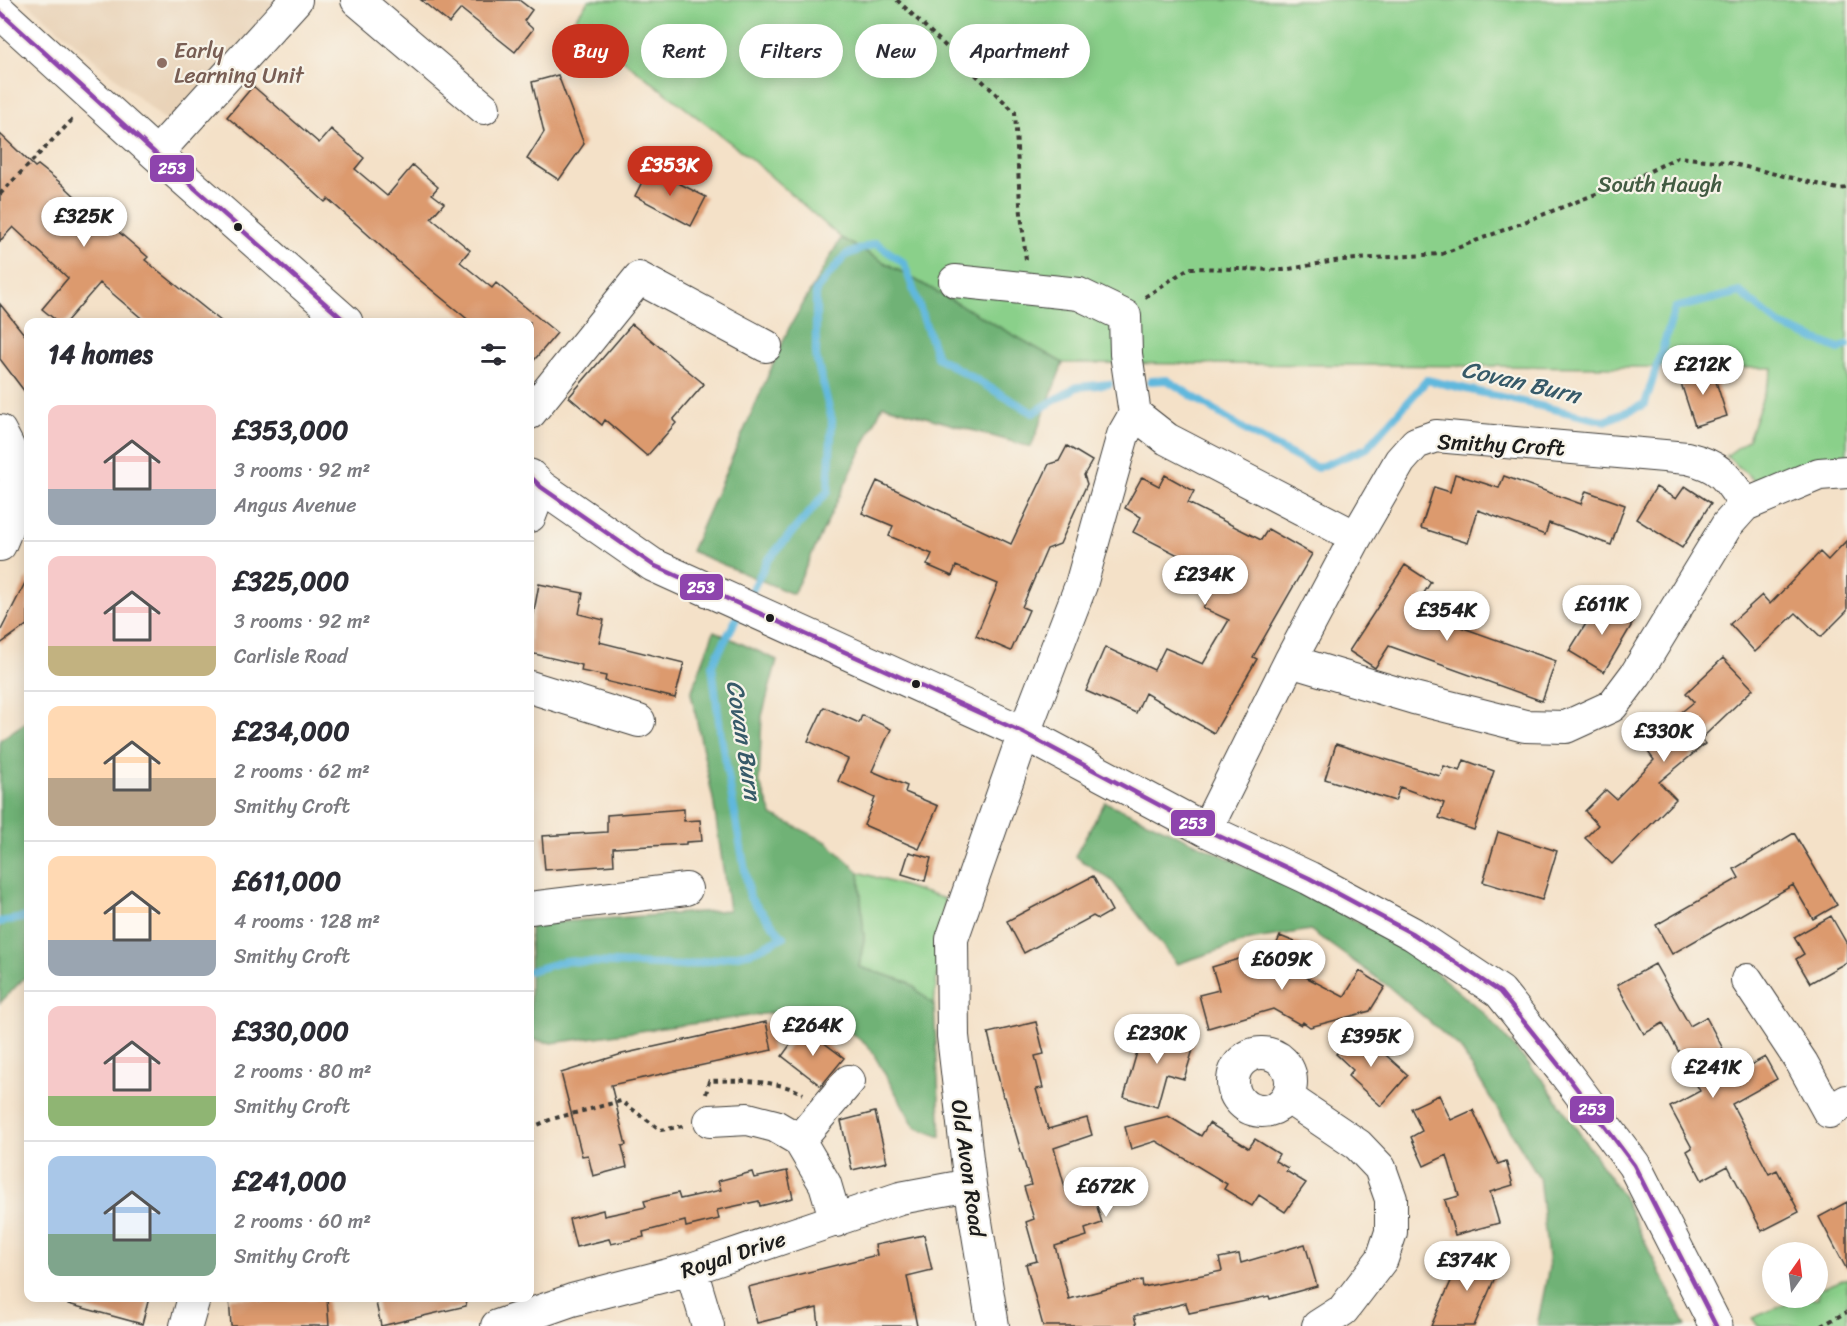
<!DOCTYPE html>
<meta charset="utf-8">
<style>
:root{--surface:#fff;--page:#f2f2f3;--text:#2b2b33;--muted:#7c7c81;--line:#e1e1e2;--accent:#c8321e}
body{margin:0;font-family:Sriracha,sans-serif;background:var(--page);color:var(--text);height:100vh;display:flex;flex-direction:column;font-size:22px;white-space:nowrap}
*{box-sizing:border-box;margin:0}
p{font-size:20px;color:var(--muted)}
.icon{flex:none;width:33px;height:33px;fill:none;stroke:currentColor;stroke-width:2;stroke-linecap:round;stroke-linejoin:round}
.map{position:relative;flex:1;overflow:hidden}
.drawer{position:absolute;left:24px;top:318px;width:510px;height:984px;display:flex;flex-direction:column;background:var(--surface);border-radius:12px;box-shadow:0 3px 15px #0003}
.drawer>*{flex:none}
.top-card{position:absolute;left:552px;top:24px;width:570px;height:54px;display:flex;gap:12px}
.needle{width:39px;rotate:14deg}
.fabs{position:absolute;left:1762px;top:1242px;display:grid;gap:12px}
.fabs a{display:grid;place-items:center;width:66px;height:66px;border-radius:50%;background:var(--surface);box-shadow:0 3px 15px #0003;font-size:30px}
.price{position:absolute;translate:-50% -51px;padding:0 14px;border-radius:21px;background:#fff;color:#222;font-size:20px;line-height:39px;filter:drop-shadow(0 2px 3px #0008)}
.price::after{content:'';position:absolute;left:50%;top:36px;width:18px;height:14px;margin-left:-9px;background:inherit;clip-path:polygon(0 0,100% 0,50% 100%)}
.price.current{background:var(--accent);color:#fff}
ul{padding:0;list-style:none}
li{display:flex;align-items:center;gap:18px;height:150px;padding:0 24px}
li+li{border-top:2px solid var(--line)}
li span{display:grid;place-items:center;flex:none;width:168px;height:120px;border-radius:12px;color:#555}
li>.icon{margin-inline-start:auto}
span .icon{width:72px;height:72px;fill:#fffc;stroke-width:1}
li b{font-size:26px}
h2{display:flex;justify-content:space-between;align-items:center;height:72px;padding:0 24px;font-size:26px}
.tag{padding:0 21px;border-radius:27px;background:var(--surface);box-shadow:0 3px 15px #0003;font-size:21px;line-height:54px}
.tag.current{background:var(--accent);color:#fff}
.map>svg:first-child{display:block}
</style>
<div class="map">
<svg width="1847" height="1326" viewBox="0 0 1847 1326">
<rect width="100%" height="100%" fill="#f7f3e8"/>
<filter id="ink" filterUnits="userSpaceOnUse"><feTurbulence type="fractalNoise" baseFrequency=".0167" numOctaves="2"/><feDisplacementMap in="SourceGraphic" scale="12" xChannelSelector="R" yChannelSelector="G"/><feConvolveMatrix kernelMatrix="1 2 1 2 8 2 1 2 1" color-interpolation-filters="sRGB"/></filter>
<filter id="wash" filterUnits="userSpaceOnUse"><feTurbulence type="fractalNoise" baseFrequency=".008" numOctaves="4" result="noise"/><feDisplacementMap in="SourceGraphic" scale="24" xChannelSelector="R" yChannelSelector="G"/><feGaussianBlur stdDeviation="1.35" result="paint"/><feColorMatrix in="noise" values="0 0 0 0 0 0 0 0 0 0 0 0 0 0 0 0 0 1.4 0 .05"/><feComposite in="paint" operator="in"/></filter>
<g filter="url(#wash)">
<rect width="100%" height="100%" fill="#f4e1c8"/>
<!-- built -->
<path fill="#e9d3b8" d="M24,0h254l-105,127z"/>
<!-- green -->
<path fill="#8ad08a" stroke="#537653" stroke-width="1.5" d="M589,0h1258v460l-67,18 -24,4 -30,-26 22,-16 25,-72 -710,-5 -222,-125 -91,-80 -177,-137z
M859,872l86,27 -11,106 -26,-23 -49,-15 5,-28z
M1847,1278v48h-89l-6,-8 49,-20h17v-8z"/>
<!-- forest -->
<path fill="#6fb276" stroke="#466749" stroke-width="1.5" d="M841,238l222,125 -32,84 -148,-42 -90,189 -102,-43 98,-223z
M714,631l63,29 -15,56 -3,65 13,34 55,27 32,30 5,67 -5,28 49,15 26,23 7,132 -26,-10 -45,-79 -37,-30 -40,-8 -241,33 -22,-4v-115l199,-14 -16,-111 -22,-106z
M28,721v253l-28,29v-263z
M1105,802l200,91 103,56 77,65 60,69 77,112 64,131h-149l12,-59 -10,-90 -79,-129 -72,-62 -78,-56 -60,10 -73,24 -65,-83 -37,-25z"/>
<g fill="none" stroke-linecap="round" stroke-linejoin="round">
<!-- stream -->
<path stroke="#60b8dd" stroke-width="8" d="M1151,381l16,-1 83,53 67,35 50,-20 60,-68 178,41 40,-17 30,-96 65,-16 40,33 59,24 8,-4
M747,601l20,-40 61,-70 4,-71 -16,-63v-67l30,-35 30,-12 28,20 33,94 96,56 44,-26 32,-3
M0,922l28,-5
M530,971l35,-10 118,5 69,-14 31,-15 -33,-39 -29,-161 -9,-72 27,-51"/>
</g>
<g id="blocks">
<!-- building -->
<path fill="#dc9a6e" d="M421,0h98l13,10 -8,11 9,8 -18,23 -54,-43 -12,14z
M558,75l26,69 -25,36 -32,-21 17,-27 -12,-50z
M253,86l66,57 12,-14 33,29 -9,11 32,27 26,-31 25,22 -6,7 12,9 -13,15 39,32 -10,12 32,26 4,-5 61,50 -27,32v-43h-59l-60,-49 -83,-74 -3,3 -46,-42 -52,-43z
M0,134l35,33 3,-2 24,19 50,47 2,-3 34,29 -3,3 77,62h-76l-46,-39 -34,39h-8l-16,-13 26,-31 -55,-51 -13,14z
M649,168l57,29 -15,29 -56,-30z
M0,304l28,35v57l-28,-37z
M632,324l72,60 -31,36 3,3 -29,33 -42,-36 -3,5 -33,-28z
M1711,366l16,50 -32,10 -16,-49z
M1067,446l25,15 -8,14 3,9 -27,60 -13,5 -25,58 7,3 -18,41 -35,-15 22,-52 -42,-18 -4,10 -25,-11 5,-11 -43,-18 4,-10 -31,-13 15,-32 134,63 38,-80 10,-3z
M1455,474l44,14 5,-12 77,28 5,-13 39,14 -14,40 -62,-22 -4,12 -67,-25 -10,33 -47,-15 13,-41 16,5z
M1165,475l29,16 -6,12 73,37 7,-11 44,25 -59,103 4,2 -43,74 -69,-40 -9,20 -50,-22 19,-44 49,23 11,-22 38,16 26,-44 -26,-12 16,-32 -86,-44 8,-15 -16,-9 17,-31 17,9z
M1685,486l26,17 -29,45 -46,-29 20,-32 20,12z
M1847,540v71l-26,26 -25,-24 -41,39 -25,-28 32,-29 8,9 50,-52 8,8z
M1405,565l26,17 -18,28 143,51 -14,40 -153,-55 -14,22 -26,-17z
M28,577v47l-28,20v-12z
M539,584l44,9 -4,21 25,6 -5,22 85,21 -9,35 -70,-17 1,-5 -25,-5 1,-6 -52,-12v-20z
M1600,601l34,20 -30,51 -35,-21z
M1723,658l30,31 -52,50 4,5 -46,38 17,17 -64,65 -27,-26 13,-13 -13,-14 21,-21 10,9 38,-39 -12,-16 52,-42 -8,-9z
M824,707l35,16 3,-8 29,14 -19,42 35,15 -2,6 33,14 -19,43 -55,-24 11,-27 -37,-17 10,-22 -40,-18z
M1336,744l104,32 4,-10 16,5 4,-11 30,11 -20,59 -35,-12 5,-15 -44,-16 -5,14 -70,-22z
M684,809v12l16,-1 2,21 -16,1v2l-73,4 1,17 -69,5 -3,-34 65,-4v-17z
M1498,832l59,19 -15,49 -59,-18z
M1794,833l43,72 -24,14 -20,-34 -121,69 -16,-29 83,-47 -5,-9z
M909,852l22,6 -6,23 -23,-7z
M1093,876l19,35 -14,8 -5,-3 -69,37 -17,-32z
M1831,916l16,28v18l-37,21 -14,-24 8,-5 -10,-17z
M1280,936l22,9 -10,25 52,27 16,-26 25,16 -15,24 -60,16 -7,-5 -2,3 -28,-16 -65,19 -9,-33 20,-5 -7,-23 63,-19z
M1655,964l35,62 16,-9 30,56 29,-16 12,22 -45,25 37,70 8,-4 22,42 -37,19 -34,-65 -26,14 -15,-29 5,-3 -22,-41 30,-16 -37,-68 -19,11 -27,-49z
M766,1022l6,28 -161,35 15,60 -4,1 5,21 -34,9 -5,-21 -6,1 -21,-83 61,-19z
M1036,1022l8,32 -9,2 8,32 -7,1 12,40 39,-11 5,17 -38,13 12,43 24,-7 12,39 -17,6 2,7 -32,10 14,53 73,-19 1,7 79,-16 -3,-13 20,-4 2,9 64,-19 12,42 -47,13 -1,-3 -80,17 -3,-10 -52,13 3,10h-94l-17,-62 11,-3 -11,-39 8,-3 -10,-32 7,-2 -26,-88h-2l-15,-64z
M803,1027l41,31 -23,28 -39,-30z
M1144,1028l51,15 -11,36 -18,-5 -9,33 -33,-10z
M1358,1030l50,45 -27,31 -33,-30 5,-6 -17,-16z
M1439,1095l12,25 22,-10 25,54 8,-3 7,24 -23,7 9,31 -44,12 -10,-35 14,-4 -12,-41 -23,11 -13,-29 11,-6 -11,-23z
M875,1112l12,50 -35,8 -11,-49z
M1168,1116l33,20 8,-13 40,25 6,-9 24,15 -4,7 13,7 -2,3 20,12 -21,29 -26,-17 -7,11 -28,-17 3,-5 -71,-43 -25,8 -6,-22z
M787,1171l6,27 -33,8 -1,-5 -42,9 2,9 -33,8 -1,-6 -42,11 1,5 -33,7 -2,-5 -33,8 -7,-28 34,-9 1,6 42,-9 -2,-6 34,-8 2,6 41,-9 -3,-9 34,-9 2,6z
M1847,1202v68l-28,-53z
M924,1235l8,35 -25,6 10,50h-98l-2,-18 -60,15 -9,-36 129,-32 -2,-10z
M1465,1250l35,16 -26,60h-43z
M69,1298h80l-7,26 -74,-20z
M229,1298h31v3l67,-3 2,28h-98z
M375,1298h90l1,8 -85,20z"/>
</g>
</g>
<g filter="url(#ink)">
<use href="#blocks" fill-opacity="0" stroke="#3c3a36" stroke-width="1.5"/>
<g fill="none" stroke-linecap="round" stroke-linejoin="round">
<defs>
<path id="minor" d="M357,0l127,108
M156,154l140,-154
M955,281l124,13 46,22 1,38 9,60 32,25 189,98
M530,413l109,-135 127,68
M0,431c4,8 10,17 12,26 8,26 -1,64 -12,88
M530,516l11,-29
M1290,661l124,37 111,28 41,1 46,-21 24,-32 91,-149 18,-20
M530,687l109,34
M1206,830l84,-169 66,-124 44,-76 16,-18 20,-7 251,22c34,8 40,19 58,47l74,-31 28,-2
M530,908l156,-19
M1747,980l55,83 27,49 18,-11
M1233 1082a29 29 0 1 1 58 0a29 29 0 1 1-58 0Z
M1287,1097l71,48 22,23 11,31v33l-9,27 -39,51 -25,16
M710,1121l38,-2 27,7 24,14 26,44 11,37
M799,1140l50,-59
M691,1269l17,57
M186,1326l8,-28
M497,1326l75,-26 119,-31 209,-71 70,-13
M993,1326l-23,-141 -17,-149 -1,-97 72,-206 57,-148 42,-150 12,-21"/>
<path id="major" d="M0,12l156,142 190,168
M530,476l11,11 112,78 371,168 182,97 103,48 104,56 87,58 65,81 69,92 82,161"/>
</defs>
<!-- minor casing -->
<use href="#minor" stroke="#3c3a36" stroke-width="34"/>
<!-- major casing -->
<use href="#major" stroke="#3c3a36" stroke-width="35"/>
<!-- path -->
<path stroke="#3c3a36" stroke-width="4" stroke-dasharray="4.5 4.5" stroke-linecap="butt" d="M897,0l118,112 5,92 6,56
M0,194l75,-77
M1145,297l44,-29 94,2 58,-10 101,-6 190,-74 46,-23 47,5 113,27 9,-1
M706,1094l3,-13c26,-1 72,-1 94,13
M530,1128l22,-9 69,-18 40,29 22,-4
M1821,1326l26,-14"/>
<!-- minor -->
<use href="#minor" stroke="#fff" stroke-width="32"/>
<!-- major -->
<use href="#major" stroke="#fff" stroke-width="33"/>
<defs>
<path id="bus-1" d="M0,12l156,142 190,168
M530,476l11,11 112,78 371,168 182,97 103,48 104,56 87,58 65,81 69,92 82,161"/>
</defs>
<!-- bus-1 casing -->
<use href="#bus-1" stroke="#f7f3e8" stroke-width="9"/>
<!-- bus-1 -->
<use href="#bus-1" stroke="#8e44ad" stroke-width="4.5"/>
</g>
</g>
<!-- markers -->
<circle fill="#8d6e63" stroke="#f7f3e8" stroke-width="2" cx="162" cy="63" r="6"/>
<g fill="#1c1c1c" stroke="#f7f3e8" stroke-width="2">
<circle cx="238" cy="227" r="5"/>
<circle cx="770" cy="618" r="5"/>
<circle cx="916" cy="684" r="5"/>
</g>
<g text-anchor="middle" stroke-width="4.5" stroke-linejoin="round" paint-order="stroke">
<!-- education labels -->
<g font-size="22" fill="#785e54" stroke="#f7f3e8" text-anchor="start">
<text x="174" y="58">Early<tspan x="174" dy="25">Learning Unit</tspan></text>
</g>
<!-- park labels -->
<g font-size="22" fill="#425b42" stroke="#f7f3e8">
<text x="1660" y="192">South Haugh</text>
</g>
<!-- street labels -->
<g font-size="22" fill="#1c1c1c" stroke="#f7f3e8">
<text transform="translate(1501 444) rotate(3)" y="8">Smithy Croft</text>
<text transform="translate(969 1168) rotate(82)" y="8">Old Avon Road</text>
<text transform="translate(733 1254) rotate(-18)" y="8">Royal Drive</text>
</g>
<!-- water labels -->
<g font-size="24" font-style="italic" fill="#375a69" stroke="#f7f3e8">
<text transform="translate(1521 382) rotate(13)" y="8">Covan Burn</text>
<text transform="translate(744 740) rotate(81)" y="8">Covan Burn</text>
</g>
</g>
<g stroke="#f7f3e8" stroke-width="2">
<rect x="149" y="154" width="46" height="29" rx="6" fill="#8e44ad"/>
<rect x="679" y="573" width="45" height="28" rx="6" fill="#8e44ad"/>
<rect x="1170" y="809" width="46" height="28" rx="6" fill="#8e44ad"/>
<rect x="1569" y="1095" width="46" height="29" rx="6" fill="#8e44ad"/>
</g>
<g font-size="16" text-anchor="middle" font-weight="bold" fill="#fff">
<text x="172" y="174">253</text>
<text x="701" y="593">253</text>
<text x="1193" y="829">253</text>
<text x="1592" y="1115">253</text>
</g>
</svg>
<div class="fabs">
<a><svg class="needle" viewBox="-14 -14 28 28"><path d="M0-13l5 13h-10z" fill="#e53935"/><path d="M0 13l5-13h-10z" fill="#7c7c81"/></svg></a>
</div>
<b class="price current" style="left:670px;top:197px">£353K</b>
<b class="price" style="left:84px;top:248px">£325K</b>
<b class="price" style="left:1703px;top:396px">£212K</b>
<b class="price" style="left:1205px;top:606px">£234K</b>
<b class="price" style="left:1602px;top:636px">£611K</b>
<b class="price" style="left:1447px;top:642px">£354K</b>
<b class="price" style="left:1664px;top:763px">£330K</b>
<b class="price" style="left:1282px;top:991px">£609K</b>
<b class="price" style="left:813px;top:1057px">£264K</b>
<b class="price" style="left:1157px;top:1065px">£230K</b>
<b class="price" style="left:1371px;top:1068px">£395K</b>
<b class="price" style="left:1713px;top:1099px">£241K</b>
<b class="price" style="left:1106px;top:1218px">£672K</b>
<b class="price" style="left:1467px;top:1292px">£374K</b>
<div class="top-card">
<a class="tag current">Buy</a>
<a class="tag">Rent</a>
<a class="tag">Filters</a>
<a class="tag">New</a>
<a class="tag">Apartment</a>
</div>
<section class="drawer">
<h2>14 homes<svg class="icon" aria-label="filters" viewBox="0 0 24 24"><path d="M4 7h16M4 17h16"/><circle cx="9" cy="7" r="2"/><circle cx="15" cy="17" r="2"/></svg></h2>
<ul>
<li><span style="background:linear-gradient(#f6c9c9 70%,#9aa5b1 0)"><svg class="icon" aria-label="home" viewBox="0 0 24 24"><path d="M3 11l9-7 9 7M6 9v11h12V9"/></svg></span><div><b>£353,000</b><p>3 rooms · 92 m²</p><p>Angus Avenue</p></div></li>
<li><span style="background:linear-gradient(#f6c9c9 75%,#c2b280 0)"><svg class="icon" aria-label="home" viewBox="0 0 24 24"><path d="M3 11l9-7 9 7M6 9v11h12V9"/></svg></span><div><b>£325,000</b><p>3 rooms · 92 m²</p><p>Carlisle Road</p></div></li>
<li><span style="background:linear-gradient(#ffd9b3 60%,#b9a48a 0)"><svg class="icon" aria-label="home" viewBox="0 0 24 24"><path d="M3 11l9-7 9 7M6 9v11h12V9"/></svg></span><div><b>£234,000</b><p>2 rooms · 62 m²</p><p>Smithy Croft</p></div></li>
<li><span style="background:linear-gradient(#ffd9b3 70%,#9aa5b1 0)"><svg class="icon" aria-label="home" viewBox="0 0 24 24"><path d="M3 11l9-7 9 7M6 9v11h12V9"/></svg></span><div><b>£611,000</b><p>4 rooms · 128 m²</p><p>Smithy Croft</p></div></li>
<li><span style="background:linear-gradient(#f6c9c9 75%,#8fb573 0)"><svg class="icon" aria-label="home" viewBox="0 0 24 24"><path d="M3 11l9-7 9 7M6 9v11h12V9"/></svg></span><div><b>£330,000</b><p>2 rooms · 80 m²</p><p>Smithy Croft</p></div></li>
<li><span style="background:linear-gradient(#a9c7e8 65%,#7fa58c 0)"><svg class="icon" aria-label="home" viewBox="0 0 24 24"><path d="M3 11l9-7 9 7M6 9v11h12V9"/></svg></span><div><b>£241,000</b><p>2 rooms · 60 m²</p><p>Smithy Croft</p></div></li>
</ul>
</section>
</div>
